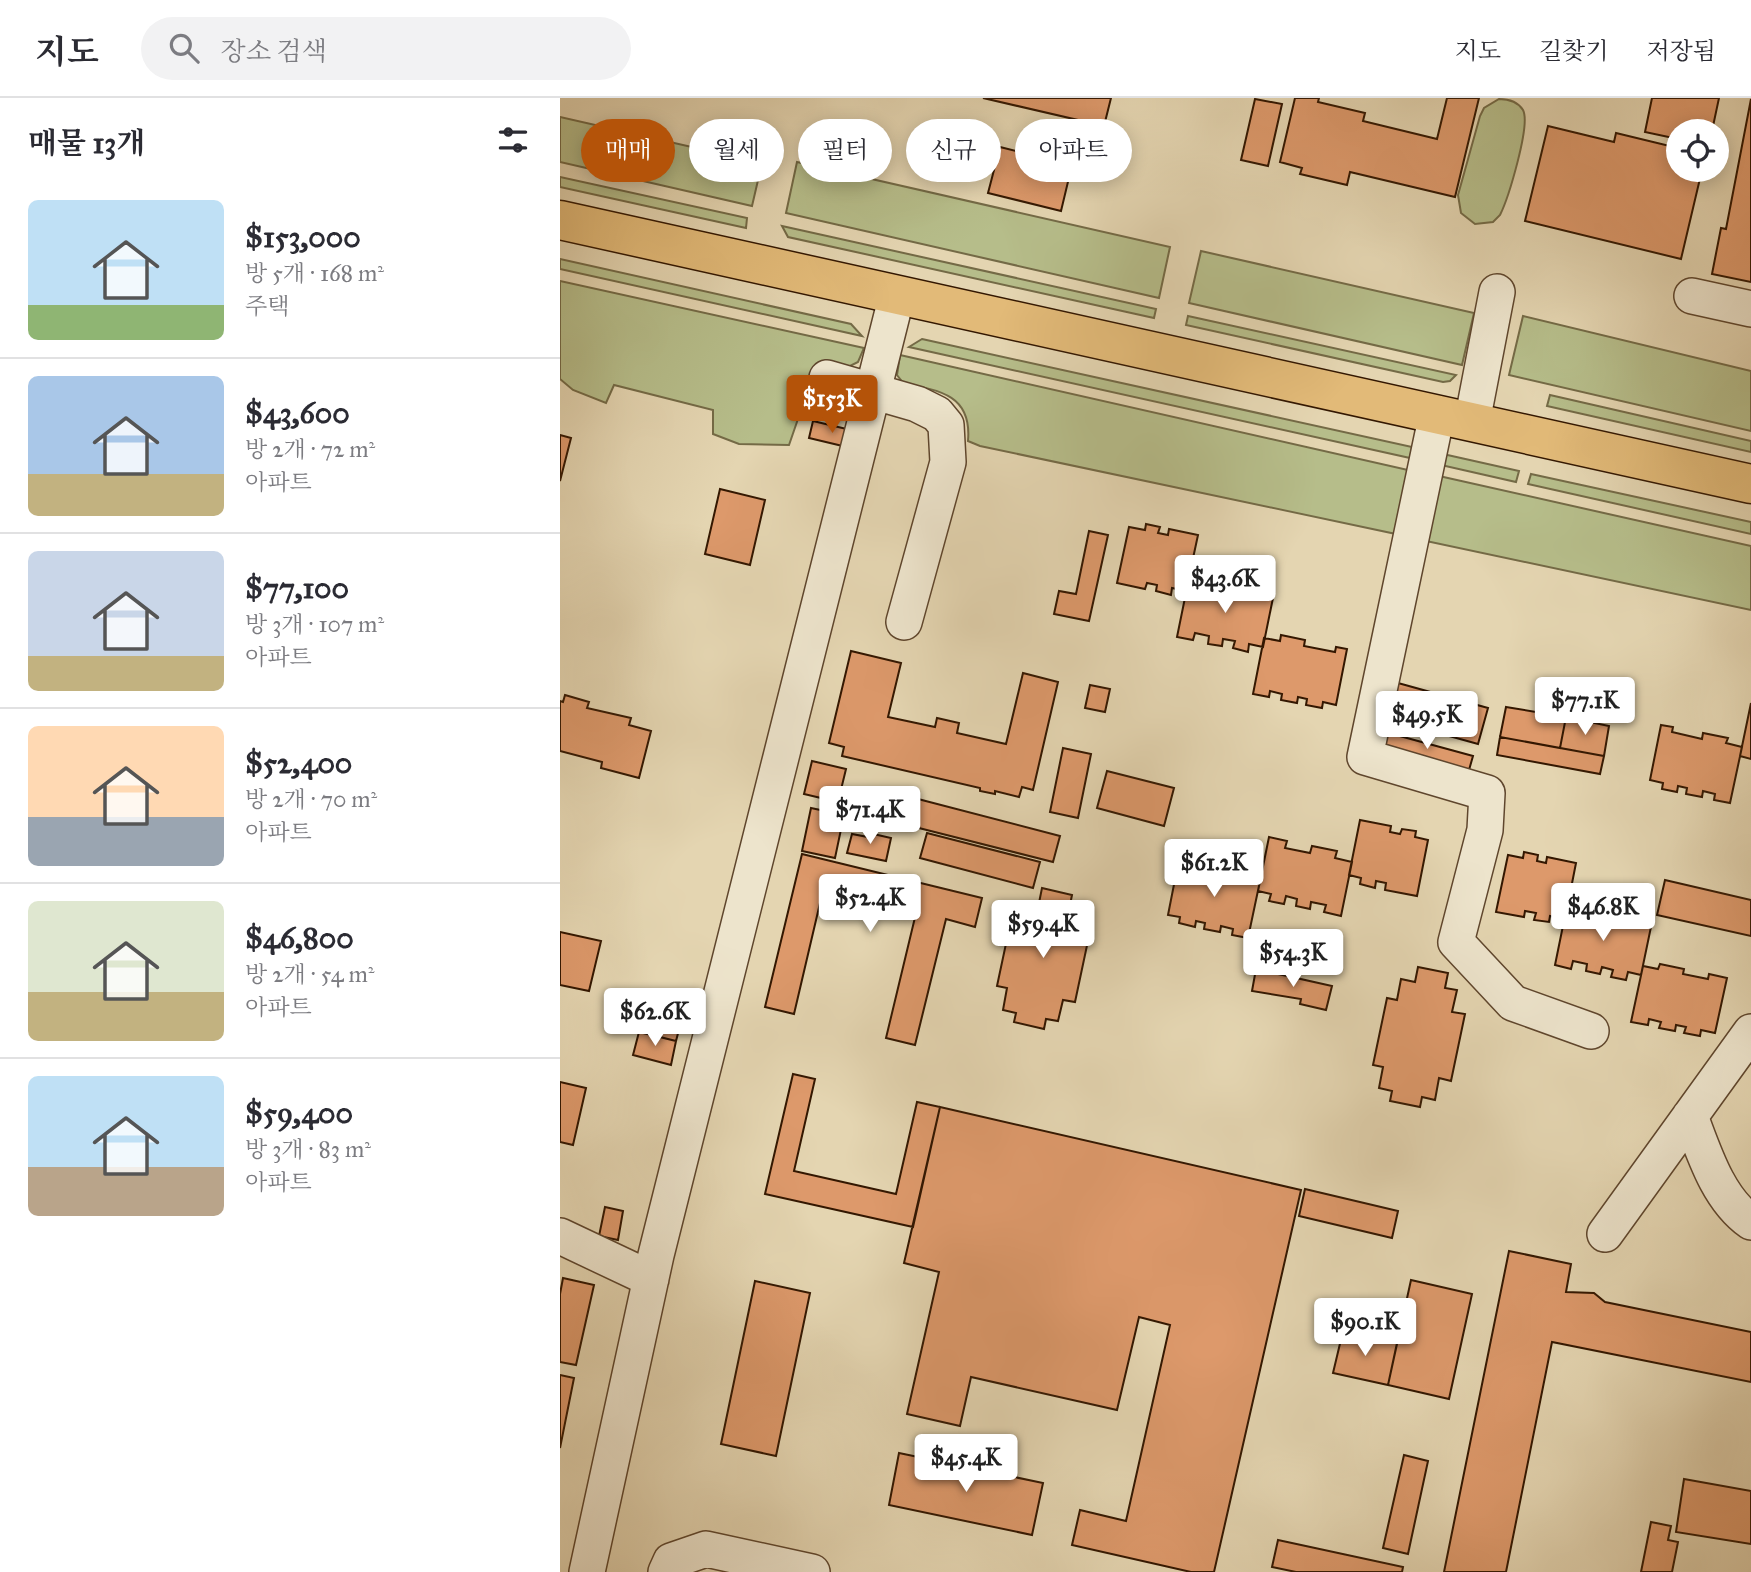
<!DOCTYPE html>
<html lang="ko">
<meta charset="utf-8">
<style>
:root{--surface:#fff;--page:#f2f2f3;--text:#2b2b33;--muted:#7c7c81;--line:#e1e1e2;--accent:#b45309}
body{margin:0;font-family:"IM FELL Great Primer","Noto Serif KR",serif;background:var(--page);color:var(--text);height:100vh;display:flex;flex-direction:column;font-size:26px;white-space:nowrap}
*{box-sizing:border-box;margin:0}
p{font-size:23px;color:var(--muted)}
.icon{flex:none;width:38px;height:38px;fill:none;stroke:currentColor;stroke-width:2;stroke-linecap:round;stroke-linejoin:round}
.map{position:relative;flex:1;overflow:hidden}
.panel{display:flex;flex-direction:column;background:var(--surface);width:560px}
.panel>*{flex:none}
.guide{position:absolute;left:21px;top:21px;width:665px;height:63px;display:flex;gap:14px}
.tools{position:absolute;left:1106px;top:21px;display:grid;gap:14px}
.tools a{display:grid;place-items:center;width:63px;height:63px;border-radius:50%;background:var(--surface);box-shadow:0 4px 18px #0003;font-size:35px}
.price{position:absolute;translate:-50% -60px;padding:0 16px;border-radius:7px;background:#fff;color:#222;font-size:23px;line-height:46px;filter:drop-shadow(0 2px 4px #0008)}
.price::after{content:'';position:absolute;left:50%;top:42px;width:21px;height:16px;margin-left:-10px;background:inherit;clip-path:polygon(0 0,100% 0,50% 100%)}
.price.selected{background:var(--accent);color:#fff}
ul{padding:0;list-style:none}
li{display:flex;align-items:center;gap:21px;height:175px;padding:0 28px}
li+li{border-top:2px solid var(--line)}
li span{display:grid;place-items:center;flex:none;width:196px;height:140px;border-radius:10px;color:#555}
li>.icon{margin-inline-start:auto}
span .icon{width:84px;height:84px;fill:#fffc;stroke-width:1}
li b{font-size:30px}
h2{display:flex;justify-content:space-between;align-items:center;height:84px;padding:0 28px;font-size:30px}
.tag{padding:0 24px;border-radius:32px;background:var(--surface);box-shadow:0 4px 18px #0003;font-size:24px;line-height:63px}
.tag.selected{background:var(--accent);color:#fff}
header{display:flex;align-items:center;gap:42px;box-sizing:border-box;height:98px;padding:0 35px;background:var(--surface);border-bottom:2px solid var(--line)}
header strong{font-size:33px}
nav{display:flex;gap:38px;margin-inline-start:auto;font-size:24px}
.search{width:490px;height:63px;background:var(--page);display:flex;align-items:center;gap:18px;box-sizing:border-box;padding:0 24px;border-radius:38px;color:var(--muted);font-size:26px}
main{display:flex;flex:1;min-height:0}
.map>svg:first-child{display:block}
</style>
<header>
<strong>지도</strong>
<div class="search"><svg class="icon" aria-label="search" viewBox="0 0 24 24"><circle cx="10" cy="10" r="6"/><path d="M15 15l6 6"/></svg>장소 검색</div>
<nav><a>지도</a><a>길찾기</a><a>저장됨</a></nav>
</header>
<main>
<section class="panel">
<h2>매물 13개<svg class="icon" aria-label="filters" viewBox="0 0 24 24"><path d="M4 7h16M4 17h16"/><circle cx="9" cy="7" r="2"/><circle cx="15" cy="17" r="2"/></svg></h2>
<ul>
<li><span style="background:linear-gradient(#bfe0f5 75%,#8fb573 0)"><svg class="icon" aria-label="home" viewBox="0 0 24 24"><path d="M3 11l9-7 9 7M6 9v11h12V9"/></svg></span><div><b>$153,000</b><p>방 5개 · 168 m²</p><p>주택</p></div></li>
<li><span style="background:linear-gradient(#a9c7e8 70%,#c2b280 0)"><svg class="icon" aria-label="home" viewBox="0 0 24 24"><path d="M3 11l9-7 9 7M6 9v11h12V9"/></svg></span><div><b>$43,600</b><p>방 2개 · 72 m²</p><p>아파트</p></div></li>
<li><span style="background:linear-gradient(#c9d6e8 75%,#c2b280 0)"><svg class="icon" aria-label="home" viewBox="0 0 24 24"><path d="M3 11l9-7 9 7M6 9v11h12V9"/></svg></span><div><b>$77,100</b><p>방 3개 · 107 m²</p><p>아파트</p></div></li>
<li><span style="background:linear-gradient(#ffd9b3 65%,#9aa5b1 0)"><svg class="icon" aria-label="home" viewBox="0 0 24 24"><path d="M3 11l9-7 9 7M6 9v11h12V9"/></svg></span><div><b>$52,400</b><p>방 2개 · 70 m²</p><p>아파트</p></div></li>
<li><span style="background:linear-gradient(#dfe7d0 65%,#c2b280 0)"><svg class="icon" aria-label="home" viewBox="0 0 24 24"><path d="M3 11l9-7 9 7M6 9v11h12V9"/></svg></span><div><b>$46,800</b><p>방 2개 · 54 m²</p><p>아파트</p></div></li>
<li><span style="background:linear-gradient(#bfe0f5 65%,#b9a48a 0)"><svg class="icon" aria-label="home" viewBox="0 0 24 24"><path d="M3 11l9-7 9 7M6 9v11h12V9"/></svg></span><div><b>$59,400</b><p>방 3개 · 83 m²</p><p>아파트</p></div></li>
</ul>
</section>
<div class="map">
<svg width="1191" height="1474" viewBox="0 0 1191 1474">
<rect width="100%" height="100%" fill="#e4d5b1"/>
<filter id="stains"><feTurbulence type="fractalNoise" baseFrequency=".00286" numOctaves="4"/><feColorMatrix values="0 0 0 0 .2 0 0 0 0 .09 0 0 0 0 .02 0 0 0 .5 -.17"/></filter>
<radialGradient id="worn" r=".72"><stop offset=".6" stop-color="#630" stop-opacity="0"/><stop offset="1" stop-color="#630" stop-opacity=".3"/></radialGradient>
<!-- green -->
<path fill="#b6bd8a" stroke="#746a46" stroke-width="2" d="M939,1c10,0 19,3 24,11 8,15 -15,89 -23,105l-7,7 -18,2 -14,-11 -3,-18 22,-79 4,-8z
M0,19l202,46 -10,43 -192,-44z
M237,64l373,85 -11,51 -373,-85z
M0,79l187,41 -1,10 -186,-41z
M222,128l374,83 -2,9 -366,-81z
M641,153l273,62 -12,52 -273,-62z
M0,161l291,65 11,12 -302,-67z
M0,183l304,67 -6,14 -10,5h-34l-6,32 -12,1 3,16 -10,29 -50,-1 -26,-10v-24l-99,-25 -8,18 -33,-13 -13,-11z
M628,218l268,59 -6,6 -7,1 -257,-57z
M963,218l228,55v60l-242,-56z
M362,241l490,108 -2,11 -501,-111z
M340,257l508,115 -12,64 -416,-88 -12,-5c4,-45 -27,-51 -64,-57l-7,-9z
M990,297l201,46v11l-204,-46z
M883,356l76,17 -3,11 -75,-17z
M971,376l220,48v12l-223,-50z
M879,378l312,70v64l-325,-69z"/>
<!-- building -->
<path fill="#dd996b" stroke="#331701" stroke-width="2" d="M423,0h128l-7,28z
M735,0h24l-1,4 47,11 -2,8 74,18 10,-41h32l-24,99 -105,-25 -3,13 -47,-11 2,-6 -22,-6z
M1092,0h67l-7,33h-34v8l-33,-7z
M695,1l27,5 -14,62 -27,-6z
M1191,1v183l-39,-8 9,-46 5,1z
M988,28l66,16 2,-9 62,15v22h24l-21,89 -156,-38z
M440,49l72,18 -11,46 -73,-18z
M253,323l42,10 -4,17 -42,-10z
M0,337l11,3 -11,43z
M160,391l45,11 -15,65 -45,-11z
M586,426l14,3 -2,6 10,2 1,-6 29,6 -12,56 -14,-3 -1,7 -15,-4 1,-6 -10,-2 -2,6 -28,-6 12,-56 16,3z
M529,433l19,4 -19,86 -35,-7 5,-23 17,3z
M646,481l25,6 -2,6 25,5 2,-6 18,3 -11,54 -14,-3 -1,8 -15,-4 2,-7 -12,-2 -1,7 -14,-2 1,-8 -14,-3 -2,7 -16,-3 11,-54 16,3z
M721,537l24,5 -1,6 31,6 1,-5 11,2 -11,56 -13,-3 -1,6 -16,-3 1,-6 -9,-2 -1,6 -16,-3 1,-6 -12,-3 -1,6 -16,-3 11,-56 16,3z
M291,553l50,12 -13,54 47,10 2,-9 22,5 -2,10 49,11 17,-71 35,9 -25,108 -11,-3 -3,10 -24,-6v3l-15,-3v-3l-138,-32 2,-9 -15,-4z
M838,585l90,25 -10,36 -90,-25z
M530,587l20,4 -5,23 -20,-4z
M5,597l24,7 -2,6 44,10 -2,7 22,6 -12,47 -38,-10 1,-6 -42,-11v-50l3,1z
M1191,605v56l-11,-3z
M946,609l60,10 -6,31 -60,-11z
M1006,619l43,9 -5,30 -44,-8z
M1101,627l12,2 -1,5 30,7 1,-6 25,5 -2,5 16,4 -12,56 -16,-3 1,-6 -12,-3 -1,6 -16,-3 1,-6 -9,-2 -1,6 -15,-3 1,-6 -13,-3z
M825,634l88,24 -4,14 -88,-24z
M940,639l104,19 -4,18 -103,-19z
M503,650l28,6 -13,64 -28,-6z
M252,663l34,8 -8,33 -34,-8z
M547,673l67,17 -10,38 -67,-18z
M303,690l55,11 -5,21 -56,-11z
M358,701l142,37 -7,26 -142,-36z
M251,710l33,7 -9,43 -33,-7z
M800,722l31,6 -1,6 10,2 2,-5 14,2 -1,6 13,3 -11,56 -32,-6 1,-7 -10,-2 -1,7 -15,-4 1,-6 -12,-3z
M309,735l22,5 -5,23 -39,-8 5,-19 16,3z
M367,735l113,29 -7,26 -113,-30z
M709,739l18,4 -2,7 25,5 2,-7 25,5 -2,7 17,4 -11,54 -17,-4 2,-7 -15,-3 -1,7 -14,-3 1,-7 -11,-3 -2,8 -15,-3 2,-7 -13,-3z
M964,754l14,3 -1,6 9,2 1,-6 29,6 -11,56 -15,-3 -1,6 -15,-2 2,-7 -11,-2 -1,6 -28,-5 12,-57 15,3z
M242,756l180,44 -7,29 -29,-8 -31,126 -29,-7 31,-129 -93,-23 -30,128 -29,-7z
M619,761l12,3 -1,5 30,6 1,-5 24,5 -1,5 16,3 -12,57 -16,-3 1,-6 -12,-3 -1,6 -16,-3 1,-6 -9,-2 -1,6 -16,-4 1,-6 -12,-2z
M1105,782l86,20v36l-94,-21z
M482,790l30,7 -3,15 12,2 -5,21 13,3 -14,66 -12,-2 -5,21 -12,-2 -2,10 -30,-7 2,-9 -13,-3 4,-22 -10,-2 14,-66 10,1 4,-20 14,2z
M1024,810l25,5 -1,6 25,6 1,-7 18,4 -11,53 -13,-3 -2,8 -15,-3 2,-7 -11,-3 -2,7 -14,-3 1,-7 -14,-3 -2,8 -16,-4 11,-54 17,4z
M0,834l41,9 -12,50 -29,-6z
M1100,866l24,5 -1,5 25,5 1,-5 18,4 -12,55 -14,-3 -1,6 -16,-3 2,-6 -10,-2 -1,6 -16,-3 2,-6 -12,-3 -1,6 -17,-3 12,-56 15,3z
M858,869l30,6 -3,15 12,2 -5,22 13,2 -14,67 -12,-3 -4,22 -13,-3 -2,10 -30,-6 2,-10 -13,-3 4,-21 -10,-2 14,-67 10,2 4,-21 14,3z
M696,871l76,17 -6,24 -26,-6 1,-5 -49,-8z
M54,900l69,16 -7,27 -68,-17z
M79,934l37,9 -5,24 -38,-10z
M233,976l22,5 -21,92 102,23 21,-92 23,5 -27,120 -148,-33z
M0,984l26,6 -13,57 -13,-3z
M380,1009l361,83 -87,382h-23l-119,-27 8,-35 46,11 44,-196 -31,-8 -22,93 -146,-33 -11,49 -53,-12 32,-142 -35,-9z
M745,1091l93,22 -6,27 -93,-22z
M45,1109l18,4 -5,29 -19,-4z
M949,1153l62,13 -5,28 28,1 11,9 146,30v50l-199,-40 -46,230h-62z
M3,1180l31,7 -18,80 -16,-3v-68z
M851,1182l61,14 -23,105 -61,-14z
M195,1183l55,12 -34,163 -55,-12z
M783,1233l54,12 -9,42 -55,-12z
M0,1277l14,3 -14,70z
M339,1355l144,30 -11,52 -143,-30z
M844,1357l24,6 -20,93 -25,-6z
M1124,1381l67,12v53l-75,-12z
M1091,1424l20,4 -3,14 10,2 -6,30h-31z
M718,1442l125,27 -1,5h-106l-24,-5z"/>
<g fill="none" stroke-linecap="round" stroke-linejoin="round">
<defs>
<path id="minor" d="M1132,198l59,13
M267,280l90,26 20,10 9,11 2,37 -44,160
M877,316l-72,343 122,36 -2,37 -29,112 57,61 78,28
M912,324l25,-130
M1130,1018c14,37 28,83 61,106
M1045,1136l146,-202
M0,1138l91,43
M27,1474l69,-317 241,-960
M106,1474l5,-11 35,-12 106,23"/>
<path id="major" d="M0,122l1191,264"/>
</defs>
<!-- minor casing -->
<use href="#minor" stroke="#5f462d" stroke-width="38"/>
<!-- major casing -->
<use href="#major" stroke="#331701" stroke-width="41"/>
<!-- minor -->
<use href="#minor" stroke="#ede4cc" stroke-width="35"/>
<!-- major -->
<use href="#major" stroke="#e2ba78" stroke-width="38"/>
</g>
<rect width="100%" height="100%" filter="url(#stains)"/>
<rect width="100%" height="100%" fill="url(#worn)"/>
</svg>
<div class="tools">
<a><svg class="icon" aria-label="locate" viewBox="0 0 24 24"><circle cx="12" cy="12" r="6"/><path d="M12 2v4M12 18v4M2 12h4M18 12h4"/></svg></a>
</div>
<b class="price selected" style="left:272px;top:337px">$153K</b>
<b class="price" style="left:665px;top:517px">$43.6K</b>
<b class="price" style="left:1025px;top:639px">$77.1K</b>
<b class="price" style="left:867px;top:653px">$49.5K</b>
<b class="price" style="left:310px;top:748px">$71.4K</b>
<b class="price" style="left:654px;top:801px">$61.2K</b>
<b class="price" style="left:310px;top:836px">$52.4K</b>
<b class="price" style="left:1043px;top:845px">$46.8K</b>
<b class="price" style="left:483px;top:862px">$59.4K</b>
<b class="price" style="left:733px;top:891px">$54.3K</b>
<b class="price" style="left:95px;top:950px">$62.6K</b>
<b class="price" style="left:805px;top:1260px">$90.1K</b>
<b class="price" style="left:406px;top:1396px">$45.4K</b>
<div class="guide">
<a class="tag selected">매매</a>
<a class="tag">월세</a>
<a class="tag">필터</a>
<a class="tag">신규</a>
<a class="tag">아파트</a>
</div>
</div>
</main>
